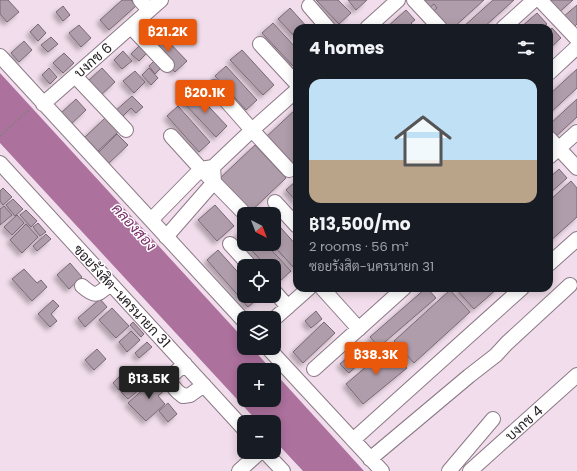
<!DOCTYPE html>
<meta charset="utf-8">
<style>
:root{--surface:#171b24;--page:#242831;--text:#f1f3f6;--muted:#9ea1a6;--line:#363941;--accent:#ea580c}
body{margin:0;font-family:Poppins,Sarabun,sans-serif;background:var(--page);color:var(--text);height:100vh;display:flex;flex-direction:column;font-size:15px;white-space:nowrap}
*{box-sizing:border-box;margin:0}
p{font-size:13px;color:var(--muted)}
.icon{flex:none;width:22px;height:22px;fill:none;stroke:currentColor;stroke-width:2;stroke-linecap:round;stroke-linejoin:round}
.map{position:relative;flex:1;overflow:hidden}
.side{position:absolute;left:293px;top:24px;width:260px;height:268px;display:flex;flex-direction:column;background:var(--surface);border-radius:12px;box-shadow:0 2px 10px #0003}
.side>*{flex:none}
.needle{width:26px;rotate:138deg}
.tools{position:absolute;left:237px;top:207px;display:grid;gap:8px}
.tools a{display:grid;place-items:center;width:44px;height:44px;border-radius:8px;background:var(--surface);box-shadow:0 2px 10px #0003;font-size:20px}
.price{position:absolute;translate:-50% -34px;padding:0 9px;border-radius:4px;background:var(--accent);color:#fff;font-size:13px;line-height:26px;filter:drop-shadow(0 1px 2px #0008)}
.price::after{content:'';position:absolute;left:50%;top:24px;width:12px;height:9px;margin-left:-6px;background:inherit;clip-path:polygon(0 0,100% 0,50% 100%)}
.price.selected{background:#222;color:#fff}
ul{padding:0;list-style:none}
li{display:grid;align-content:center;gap:8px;height:212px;padding:0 16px}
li+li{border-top:1px solid var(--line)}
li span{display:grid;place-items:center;height:124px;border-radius:12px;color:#555}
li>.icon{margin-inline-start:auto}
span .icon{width:72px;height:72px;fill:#fffc;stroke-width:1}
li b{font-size:17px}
h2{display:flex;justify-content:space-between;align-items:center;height:48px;padding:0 16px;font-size:17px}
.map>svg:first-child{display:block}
</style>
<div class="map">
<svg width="577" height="471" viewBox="0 0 577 471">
<defs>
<filter id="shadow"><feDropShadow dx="-3.5" dy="3.5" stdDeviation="2" flood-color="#0004"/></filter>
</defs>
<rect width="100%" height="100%" fill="#f1ddeb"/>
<!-- water -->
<path fill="#ad719e" d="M0,73l244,266v9h8l20,22h-28v30h30v-28l90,99h-61l-29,-31v-18h-16l-258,-279z"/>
<!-- building -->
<path fill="#b09dab" stroke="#796874" filter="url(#shadow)" d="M0,0h8l11,12 -12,10 -7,-8z
M122,0h9l5,6 -27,24 -9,-10z
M316,0h22l13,13 -12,11z
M348,0h19l-11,10z
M419,0h65l-31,28h-10l-13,-14 7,-6 -3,-4 -7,6z
M493,0h21l-31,28h-21z
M552,0h21l-16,14 -9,-11z
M577,5v19l-5,5 -10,-11z
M63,6l7,9 -7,6 -7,-9z
M290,8l18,20h-11v11l-19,-20z
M406,10l9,10 -4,3 5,5h-30z
M537,13l10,11 -5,4h-22z
M273,23l24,26v13l-4,4 -31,-33z
M38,24l8,9 -8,8 -8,-9z
M79,25l12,13 -10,9 -12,-14z
M552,28l9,10 -12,11v-18z
M161,34l26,27 -12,11 -25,-28z
M51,37l7,7 -10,8 -7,-7z
M24,41l8,9 -13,12 -8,-9z
M141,44l7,8 -9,9 -8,-7z
M242,50l32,35 -11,10 -33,-35z
M123,51l9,10 -10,8 -8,-9z
M64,53l10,10 -11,10 -10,-10z
M154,61l7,7 -6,6 -6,-8z
M226,66l31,34 -11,10 -31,-34z
M49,68l8,9 -7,7 -8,-9z
M102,68l13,14 -14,13 -13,-14z
M149,68l9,10 -7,7 -9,-10z
M577,69v19l-28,26v-19z
M135,71l10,11 -11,11 -11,-12z
M194,91l33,35 -11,11 -33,-35z
M132,96l11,11 -7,6 -5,-5 -12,12 -6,-7z
M76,99l10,11 -16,15 -10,-11z
M577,99v18l-24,22 -4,-4v-10z
M178,106l32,36 -11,10 -32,-36z
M297,108v61l-2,2 -30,-33z
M105,118l13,14 -20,19 -13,-14z
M117,134l11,11 -21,20 -10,-11z
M255,145l31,33 -38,36 -31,-33z
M559,169l8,9 -18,16v-16z
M297,180v22l-11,-12z
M571,181l6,7v29l-28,25v-41z
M3,188l9,9 -9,8 -3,-4v-10z
M13,199l10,10 -8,7 -9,-11z
M215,205l19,21 -17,15 -19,-21z
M4,206l8,9 -12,10v-16z
M26,210l11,11 -6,6 -11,-12z
M17,215l7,8 -12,12 -8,-8z
M274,220l23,26v21l-2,2 -23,-25h2z
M38,223l8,9 -6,4 -7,-9z
M26,224l12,13 -16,16 -12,-13z
M244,228v14l-7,-7z
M46,234l5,5 -14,12 -4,-5z
M246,244h20l25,27 -11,10 -6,-7v-8h-8z
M218,250l26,29v17h15l1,1 -12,10 -41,-47z
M70,263l12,14 -13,12 -12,-14z
M24,269l13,14 4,-3 6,7 -15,14 -20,-22z
M426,288h1l9,10 -57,49 -9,-10z
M455,288h43l-24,21z
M450,290l20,22 -56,51 -20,-22z
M100,299l7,8 -22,20 -7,-9z
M53,300l6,6 -8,8 6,7 -7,6 -12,-13z
M112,308l17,18 -13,12 -17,-18z
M316,311l6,8 -11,9 -6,-7z
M133,322l11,12 -3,3 -11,-12z
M324,322l11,11 -32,30 -10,-11z
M131,331l9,9 -13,12 -8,-10z
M147,342l5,5 -13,11 -4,-5z
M389,347l18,21 -44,36 -17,-20z
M97,349l9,10 -12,11 -9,-10z
M357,349l8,9 -16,15 -9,-9z
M123,373l6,7 -10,10 -6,-7z
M156,378l10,11 -8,7 7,8 -19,17 -18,-18z
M133,382l6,8 -11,9 -7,-7z
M168,403l9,11 -9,8 -9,-11z"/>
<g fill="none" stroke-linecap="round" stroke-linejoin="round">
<defs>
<path id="minor" d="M140,0l9,10
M414,0l26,28
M540,0l37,39
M309,6l19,22
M131,27l36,38
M367,28l31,-28
M503,28l31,-28
M260,44l37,40
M0,56l244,265
M549,73l28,-26
M75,76l51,54
M214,87l38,43 37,40
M43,104l118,-104
M171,136l30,33 41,42
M549,138l28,30
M549,157l28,-25
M0,163l244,266
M213,167l39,-37 45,-40
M275,202l22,24
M151,220l50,-51 12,-2 1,15 -48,55
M230,244l20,22
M549,264l28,-25
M82,286c15,13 15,8 29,-2
M322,288l37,41
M274,291l14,16
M274,319l35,-31
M268,348l114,123
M314,369l90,-81
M138,378l11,-1 17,1 4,-1 15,-13
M166,378l11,13 6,5 7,-1 14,-10
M353,440l169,-152
M265,452l18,19
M370,459l99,-83 27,-21 11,-12 63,-58
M239,471l21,-19
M449,471l44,-52
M470,471l107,-96"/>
</defs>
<!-- minor casing -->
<use href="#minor" stroke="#8b7986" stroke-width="16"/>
<!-- path -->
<path stroke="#8a7d86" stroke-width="2" stroke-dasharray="2 2" stroke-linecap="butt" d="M0,136l30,-27"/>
<!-- minor -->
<use href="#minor" stroke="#fff" stroke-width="14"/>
</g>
<g text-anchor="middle" stroke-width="3" stroke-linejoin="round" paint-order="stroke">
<!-- street labels -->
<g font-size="14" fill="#231c21" stroke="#fff">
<text transform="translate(93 60) rotate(-41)" y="5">บงกช 6</text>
<text transform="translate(122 296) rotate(47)" y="5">ซอยรังสิต-นครนายก 31</text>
<text transform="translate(524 423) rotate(-42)" y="5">บงกช 4</text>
</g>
<!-- water labels -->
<g font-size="15" font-style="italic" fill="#7c336d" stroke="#fff">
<text transform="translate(134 227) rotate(48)" y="5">คลองสอง</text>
</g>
</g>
</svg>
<div class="tools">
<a><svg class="needle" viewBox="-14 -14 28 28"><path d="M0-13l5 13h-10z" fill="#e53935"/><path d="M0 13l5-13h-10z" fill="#9ea1a6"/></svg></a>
<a><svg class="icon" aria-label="locate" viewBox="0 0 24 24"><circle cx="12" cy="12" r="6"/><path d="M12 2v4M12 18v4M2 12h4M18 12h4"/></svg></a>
<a><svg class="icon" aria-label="layers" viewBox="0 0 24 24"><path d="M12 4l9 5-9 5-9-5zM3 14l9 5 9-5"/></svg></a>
<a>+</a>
<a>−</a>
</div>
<b class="price" style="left:168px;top:53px">฿21.2K</b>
<b class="price" style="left:205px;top:114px">฿20.1K</b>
<b class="price" style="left:376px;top:376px">฿38.3K</b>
<b class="price selected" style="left:149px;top:400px">฿13.5K</b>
<section class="side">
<h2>4 homes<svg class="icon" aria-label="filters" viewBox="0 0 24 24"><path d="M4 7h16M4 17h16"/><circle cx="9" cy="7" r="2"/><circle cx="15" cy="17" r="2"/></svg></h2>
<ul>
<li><span style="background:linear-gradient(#bfe0f5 65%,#b9a48a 0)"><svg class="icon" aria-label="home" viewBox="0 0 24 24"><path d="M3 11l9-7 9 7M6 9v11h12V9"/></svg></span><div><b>฿13,500/mo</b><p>2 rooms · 56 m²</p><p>ซอยรังสิต-นครนายก 31</p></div></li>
</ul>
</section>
</div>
